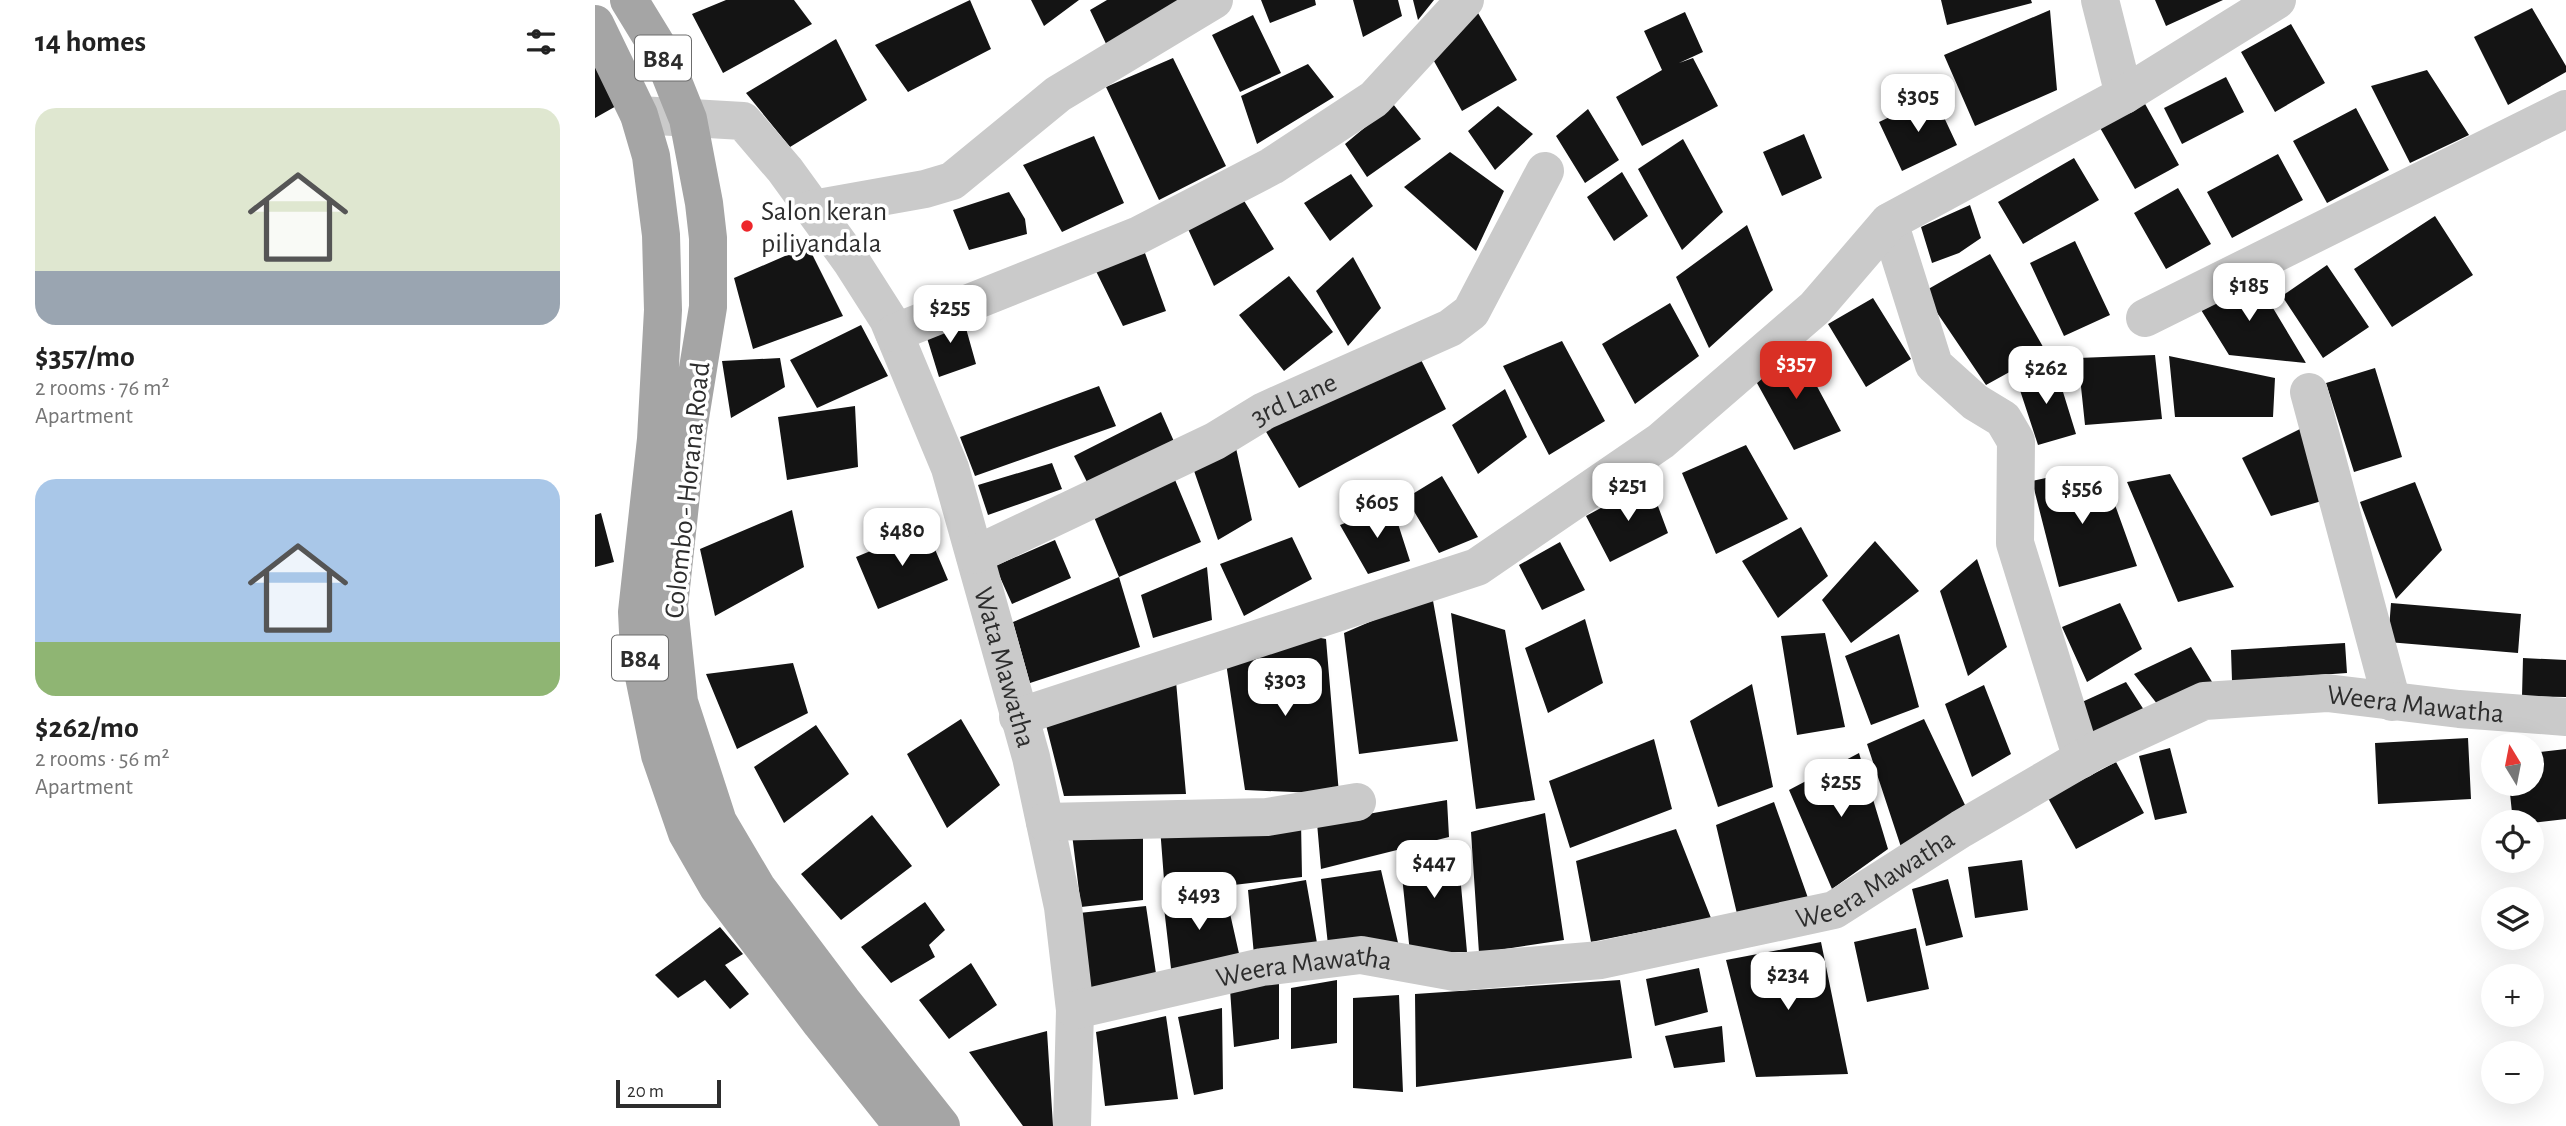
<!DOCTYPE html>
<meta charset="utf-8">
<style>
:root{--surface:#fff;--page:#f6f6f6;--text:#222;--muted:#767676;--accent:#d93025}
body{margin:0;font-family:"Alegreya Sans",sans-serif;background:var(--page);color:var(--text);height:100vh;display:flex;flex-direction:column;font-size:26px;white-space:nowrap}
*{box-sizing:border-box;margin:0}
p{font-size:23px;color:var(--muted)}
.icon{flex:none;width:38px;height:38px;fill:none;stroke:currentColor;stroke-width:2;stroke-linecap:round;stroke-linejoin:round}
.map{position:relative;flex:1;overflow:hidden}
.side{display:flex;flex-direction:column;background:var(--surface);width:595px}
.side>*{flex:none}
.needle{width:46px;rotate:350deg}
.buttons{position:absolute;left:1886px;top:733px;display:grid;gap:14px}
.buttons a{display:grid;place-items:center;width:63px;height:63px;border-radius:50%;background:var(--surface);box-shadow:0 7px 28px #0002;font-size:35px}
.scale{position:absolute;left:21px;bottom:18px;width:105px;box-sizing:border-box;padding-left:7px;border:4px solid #2d2d2d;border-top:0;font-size:19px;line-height:24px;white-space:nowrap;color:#2d2d2d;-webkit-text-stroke:5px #fff;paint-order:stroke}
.price{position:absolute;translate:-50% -60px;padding:0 16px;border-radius:14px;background:#fff;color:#222;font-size:23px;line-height:46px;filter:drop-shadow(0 2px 4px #0008)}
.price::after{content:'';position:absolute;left:50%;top:42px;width:21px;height:16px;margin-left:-10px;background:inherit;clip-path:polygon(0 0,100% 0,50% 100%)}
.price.active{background:var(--accent);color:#fff}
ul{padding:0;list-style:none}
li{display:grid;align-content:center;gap:14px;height:371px;padding:0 35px}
li span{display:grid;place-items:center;height:217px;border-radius:21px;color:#555}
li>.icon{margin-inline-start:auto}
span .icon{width:126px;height:126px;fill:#fffc;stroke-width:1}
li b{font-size:30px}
h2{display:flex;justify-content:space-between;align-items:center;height:84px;padding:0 35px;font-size:30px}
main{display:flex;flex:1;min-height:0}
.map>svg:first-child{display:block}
</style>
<main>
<section class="side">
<h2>14 homes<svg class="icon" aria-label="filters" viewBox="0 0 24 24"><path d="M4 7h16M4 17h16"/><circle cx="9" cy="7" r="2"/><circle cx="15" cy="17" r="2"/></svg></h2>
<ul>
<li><span style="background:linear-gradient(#dfe7d0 75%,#9aa5b1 0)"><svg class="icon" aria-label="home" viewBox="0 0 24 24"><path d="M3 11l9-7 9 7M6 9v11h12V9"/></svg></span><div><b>$357/mo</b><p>2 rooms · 76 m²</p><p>Apartment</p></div></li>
<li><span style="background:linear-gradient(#a9c7e8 75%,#8fb573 0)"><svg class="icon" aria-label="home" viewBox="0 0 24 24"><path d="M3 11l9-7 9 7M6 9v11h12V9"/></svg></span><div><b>$262/mo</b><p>2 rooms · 56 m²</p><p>Apartment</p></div></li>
</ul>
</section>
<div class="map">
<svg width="1971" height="1126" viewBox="0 0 1971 1126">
<rect width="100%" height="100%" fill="#fff"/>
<!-- building -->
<path fill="#141414" d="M131,0h68l18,24 -89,49 -31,-59z
M375,0l21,49 -83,43 -33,-47z
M436,0h48l-35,26z
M512,0h87l-85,50 -19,-40z
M666,0h54l1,5 -46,18z
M758,0h45l4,16 -39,21z
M818,0h21l-16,20z
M1346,0h90l1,3 -85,22z
M1560,0h68l-57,26z
M1937,8l34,58v6l-58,33 -34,-68z
M1455,10l7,80 -82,36 -31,-71z
M1090,12l18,40 -24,11 14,-5 25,48 -76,40 -26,-49 46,-27 -18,-39z
M883,13l39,67 -55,31 -32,-57z
M658,15l28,58 -41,19 -28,-57z
M1696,24l34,59 -50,29 -34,-60z
M241,39l31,61 -77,47 -44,-54z
M578,58l53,108 -67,34 -53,-113z
M0,63l23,42 -23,13z
M713,64l26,33 -77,47 -16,-48z
M1832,70l42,65 -59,28 -39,-77z
M1631,77l18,35 -62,32 -18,-36z
M1339,96l23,49 -55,26 -23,-49z
M1549,102l35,63 -44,24 -36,-63z
M798,104l28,35 -54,38 -22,-33z
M903,106l35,28 -38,36 -27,-39z
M1761,108l33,62 -62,33 -34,-62z
M993,109l31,51 -34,23 -29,-47z
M1209,134l18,44 -40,18 -19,-44z
M499,136l30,67 -62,29 -39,-67z
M1088,139l40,73 -41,38 -44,-81z
M855,152l54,39 -28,60 -72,-64z
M1683,154l25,46 -71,38 -25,-46z
M1479,158l25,42 -76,44 -25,-42z
M1027,172l26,44 -34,25 -27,-44z
M756,174l22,32 -43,35 -26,-38z
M1583,188l33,56 -45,25 -32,-56z
M643,191l36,58 -60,37 -31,-68z
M414,192l16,27 2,15 -58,16 -16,-40z
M1375,205l11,33 -22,15 -27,10 -11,-36z
M1840,216l38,59 -81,52 -38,-58z
M1152,225l26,65 -64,58 -33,-71z
M1480,241l35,74 -46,21 -34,-73z
M546,242l25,69 -43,15 -30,-61z
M213,246l35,70 -90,33 -19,-71z
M1395,254l56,98 -60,33 -63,-93z
M758,257l28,51 -33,38 -32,-55z
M1732,265l42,62 -46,31 -41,-62z
M1657,273l54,90 -77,-8 -31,-50z
M694,276l44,56 -49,39 -45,-56z
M1278,298l38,61 -45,28 -38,-63z
M1075,303l29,53 -64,48 -33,-60z
M367,314l14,50 -37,13 -16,-52z
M266,325l27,51 -71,32 -27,-48z
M967,341l43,80 -56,34 -46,-89z
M820,348l31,61 -147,79 -41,-70z
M1203,351l43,80 -47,19 -42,-76z
M1560,355l7,64 -77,6 -7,-67z
M1574,356l106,22 -2,39h-98z
M185,358l5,29 -54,31 -9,-57z
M1460,366l21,68 -38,11 -22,-67z
M1780,368l27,89 -48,15 -28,-89z
M504,386l17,40 -141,50 -15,-39z
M910,389l22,48 -49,37 -26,-49z
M260,406l3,61 -71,13 -9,-63z
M566,412l19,43 -89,35 -17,-34z
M1707,428l23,72 -54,16 -29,-58z
M1151,445l42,74 -72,35 -34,-81z
M641,448l16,72 -34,20 -26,-75z
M457,463l10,26 -74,26 -10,-30z
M1506,466l36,100 -78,21 -27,-106z
M1575,474l64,113 -56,15 -51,-120z
M578,475l28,67 -82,35 -28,-67z
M847,476l36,61 -39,16 -33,-55z
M1054,482l19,51 -58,29 -24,-46z
M1820,482l27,68 -46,49 -36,-97z
M797,505l18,56 -42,13 -28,-49z
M197,510l12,57 -89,49 -15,-67z
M6,513l13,49 -19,5v-52z
M1206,527l27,49 -50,42 -36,-57z
M331,528l22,52 -70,29 -22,-52z
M697,537l20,42 -68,37 -24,-52z
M460,540l16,38 -59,26 -17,-38z
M1280,541l44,50 -68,52 -29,-43z
M965,542l25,48 -43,20 -23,-45z
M1382,559l30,88 -39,29 -28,-85z
M612,567l5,53 -59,18 -12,-43z
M524,577l21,70 -110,36 -17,-61z
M837,595l26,146 -99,13 -15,-121z
M1525,603l22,46 -55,33 -25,-55z
M1796,603l130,11 -3,39 -130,-11z
M856,613l54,17 30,170 -59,9z
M990,619l18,64 -55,30 -23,-65z
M1230,633l20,94 -48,8 -16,-99z
M1304,634l20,73 -48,18 -26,-69z
M715,636l16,3 13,155 -94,-4 -19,-127z
M1750,643l2,30 -115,8 -1,-31z
M1596,647l23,38 -53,24 -27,-35z
M1928,658l43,2v37l-44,-1z
M198,663l15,50 -71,36 -31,-75z
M580,670l11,124 -122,2 -19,-75z
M1531,682l18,28 -52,25 -10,-33z
M1157,684l21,103 -55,20 -28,-86z
M1389,685l27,69 -39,23 -27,-73z
M366,719l39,66 -53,43 -40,-74z
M1329,719l41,86 -64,42 -34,-103z
M221,725l33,49 -65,49 -30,-56z
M1873,738l3,61 -93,5 -3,-61z
M1059,739l18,70 -102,39 -21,-67z
M1575,748l17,65 -32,7 -16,-64z
M1971,749v70l-34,4 -19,-1 -4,-38h23v-31z
M1264,753l29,96 -56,40 -43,-99z
M1521,762l28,51 -68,36 -28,-51z
M852,800l2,37 -128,32 -4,-46z
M1179,802l34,96 -70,20 -22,-93z
M950,813l19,127 -85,13 -8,-121z
M277,815l40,51 -71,54 -40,-46z
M706,821l1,56 -137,16 -5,-66z
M548,823v77l-62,7 -10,-81z
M1081,829l35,89 -120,24 -15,-81z
M862,841l10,111 -57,1 -10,-96z
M1427,860l6,50 -53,8 -7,-51z
M786,870l18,77 -71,-2 -7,-66z
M1353,879l15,58 -37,9 -14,-57z
M711,880l11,63 -63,12 -6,-65z
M630,891l15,67 -68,19 -9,-78z
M330,902l20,28 -16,15 6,12 -44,26 -30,-36z
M551,906l12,81 -65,13 -14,-87z
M125,927l23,27 -18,11 24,29 -19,15 -25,-29 -27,18 -23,-23z
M1321,928l13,61 -62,13 -13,-60z
M1226,942l27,132 -92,3 -30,-117z
M376,963l26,42 -48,34 -30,-39z
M1104,968l9,44 -53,14 -9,-47z
M742,980v63l-46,6v-61z
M1025,980l12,78 -216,29 -1,-93z
M684,983v56l-45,8 -4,-58z
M804,995l4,97 -50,-4v-90z
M627,1008l1,81 -29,6 -16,-78z
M571,1016l12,83 -73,7 -9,-74z
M1127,1026l3,36 -51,6 -9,-32z
M452,1031l6,95h-30l-54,-74z"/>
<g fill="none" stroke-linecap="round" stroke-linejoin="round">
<!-- street -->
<g stroke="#cacaca" stroke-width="38">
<path d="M1505,0l24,95"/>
<path id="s1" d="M44,115l104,6 42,49 66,91 37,58 62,149 81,289 32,150 12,103 -3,116"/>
<path d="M218,209l112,-20 27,-8 106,-87 156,-94"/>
<path d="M1294,222l45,143 41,37 28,17 13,22 -1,102 67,216"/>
<path d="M1550,318l421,-209"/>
<path d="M299,333l243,-97 135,-70 102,-67 91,-99"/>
<path d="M1714,392l83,310"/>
<path id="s2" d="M380,555l240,-114 49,-30 186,-83 21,-16 74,-141"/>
<path d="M423,717l459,-150 184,-126 154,-133 74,-86 235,-127 153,-95"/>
<path d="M450,822l222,-5 90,-15"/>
<path id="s3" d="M480,1010l187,-43 99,-12 94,17 146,-12 233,-50 127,-81 132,-77 111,-51 123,-8 132,16 107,8"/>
</g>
<!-- primary -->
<path stroke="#a5a5a5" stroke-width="38" d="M34,0l33,54 26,65 16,84 4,35v69l-20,123 -19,176 10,96 39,120 39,66 85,113 99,125
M0,24l44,91 12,41 10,79 2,75 -7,129 -19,173 2,40 21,103 27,78 31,54 103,136 82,103"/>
</g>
<!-- markers -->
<circle fill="#ed262b" stroke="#fff" stroke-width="2.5" cx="152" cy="226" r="7"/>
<g text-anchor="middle" stroke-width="7" stroke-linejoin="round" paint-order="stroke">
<!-- shield labels -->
<g fill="#fff" stroke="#6c6c6c" stroke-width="2">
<rect x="40" y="35.5" width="56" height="45" rx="5"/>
<rect x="17" y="635.5" width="56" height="45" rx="5"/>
</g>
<g font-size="26" font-weight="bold" fill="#2d2d2d">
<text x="68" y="67">B84</text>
<text x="45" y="667">B84</text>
</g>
<!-- poi labels -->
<g font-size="28" fill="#2d2d2d" stroke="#fff" text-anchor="start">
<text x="166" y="220">Salon keran<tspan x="166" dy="32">piliyandala</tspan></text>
</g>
<!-- street labels -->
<g font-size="28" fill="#2d2d2d" stroke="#fff">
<text dy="10" stroke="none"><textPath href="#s2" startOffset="355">3rd Lane</textPath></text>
<text transform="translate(91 490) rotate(-84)" y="10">Colombo - Horana Road</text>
<text dy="10" stroke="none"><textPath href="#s1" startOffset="718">Wata Mawatha</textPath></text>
<text dy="10" stroke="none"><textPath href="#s3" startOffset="1410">Weera Mawatha</textPath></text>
<text dy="10" stroke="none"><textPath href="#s3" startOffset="822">Weera Mawatha</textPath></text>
<text dy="10" stroke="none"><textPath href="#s3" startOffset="234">Weera Mawatha</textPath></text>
</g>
</g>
</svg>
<div class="buttons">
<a><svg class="needle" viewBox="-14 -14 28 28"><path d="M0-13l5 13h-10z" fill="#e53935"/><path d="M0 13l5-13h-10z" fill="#767676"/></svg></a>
<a><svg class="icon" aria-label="locate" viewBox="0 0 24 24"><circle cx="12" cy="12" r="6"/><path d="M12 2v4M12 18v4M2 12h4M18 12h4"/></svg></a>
<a><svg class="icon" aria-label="layers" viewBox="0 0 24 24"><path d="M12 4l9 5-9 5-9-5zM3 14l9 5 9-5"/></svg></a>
<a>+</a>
<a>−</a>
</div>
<div class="scale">20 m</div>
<b class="price" style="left:1323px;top:134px">$305</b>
<b class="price" style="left:1654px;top:323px">$185</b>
<b class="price" style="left:355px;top:345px">$255</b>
<b class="price active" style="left:1201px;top:401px">$357</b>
<b class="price" style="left:1451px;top:406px">$262</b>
<b class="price" style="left:1033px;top:523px">$251</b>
<b class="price" style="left:1487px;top:526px">$556</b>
<b class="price" style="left:782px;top:540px">$605</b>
<b class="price" style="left:307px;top:568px">$480</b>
<b class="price" style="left:690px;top:718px">$303</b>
<b class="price" style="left:1246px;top:819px">$255</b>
<b class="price" style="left:839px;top:900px">$447</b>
<b class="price" style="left:604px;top:932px">$493</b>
<b class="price" style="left:1193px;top:1012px">$234</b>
</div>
</main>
